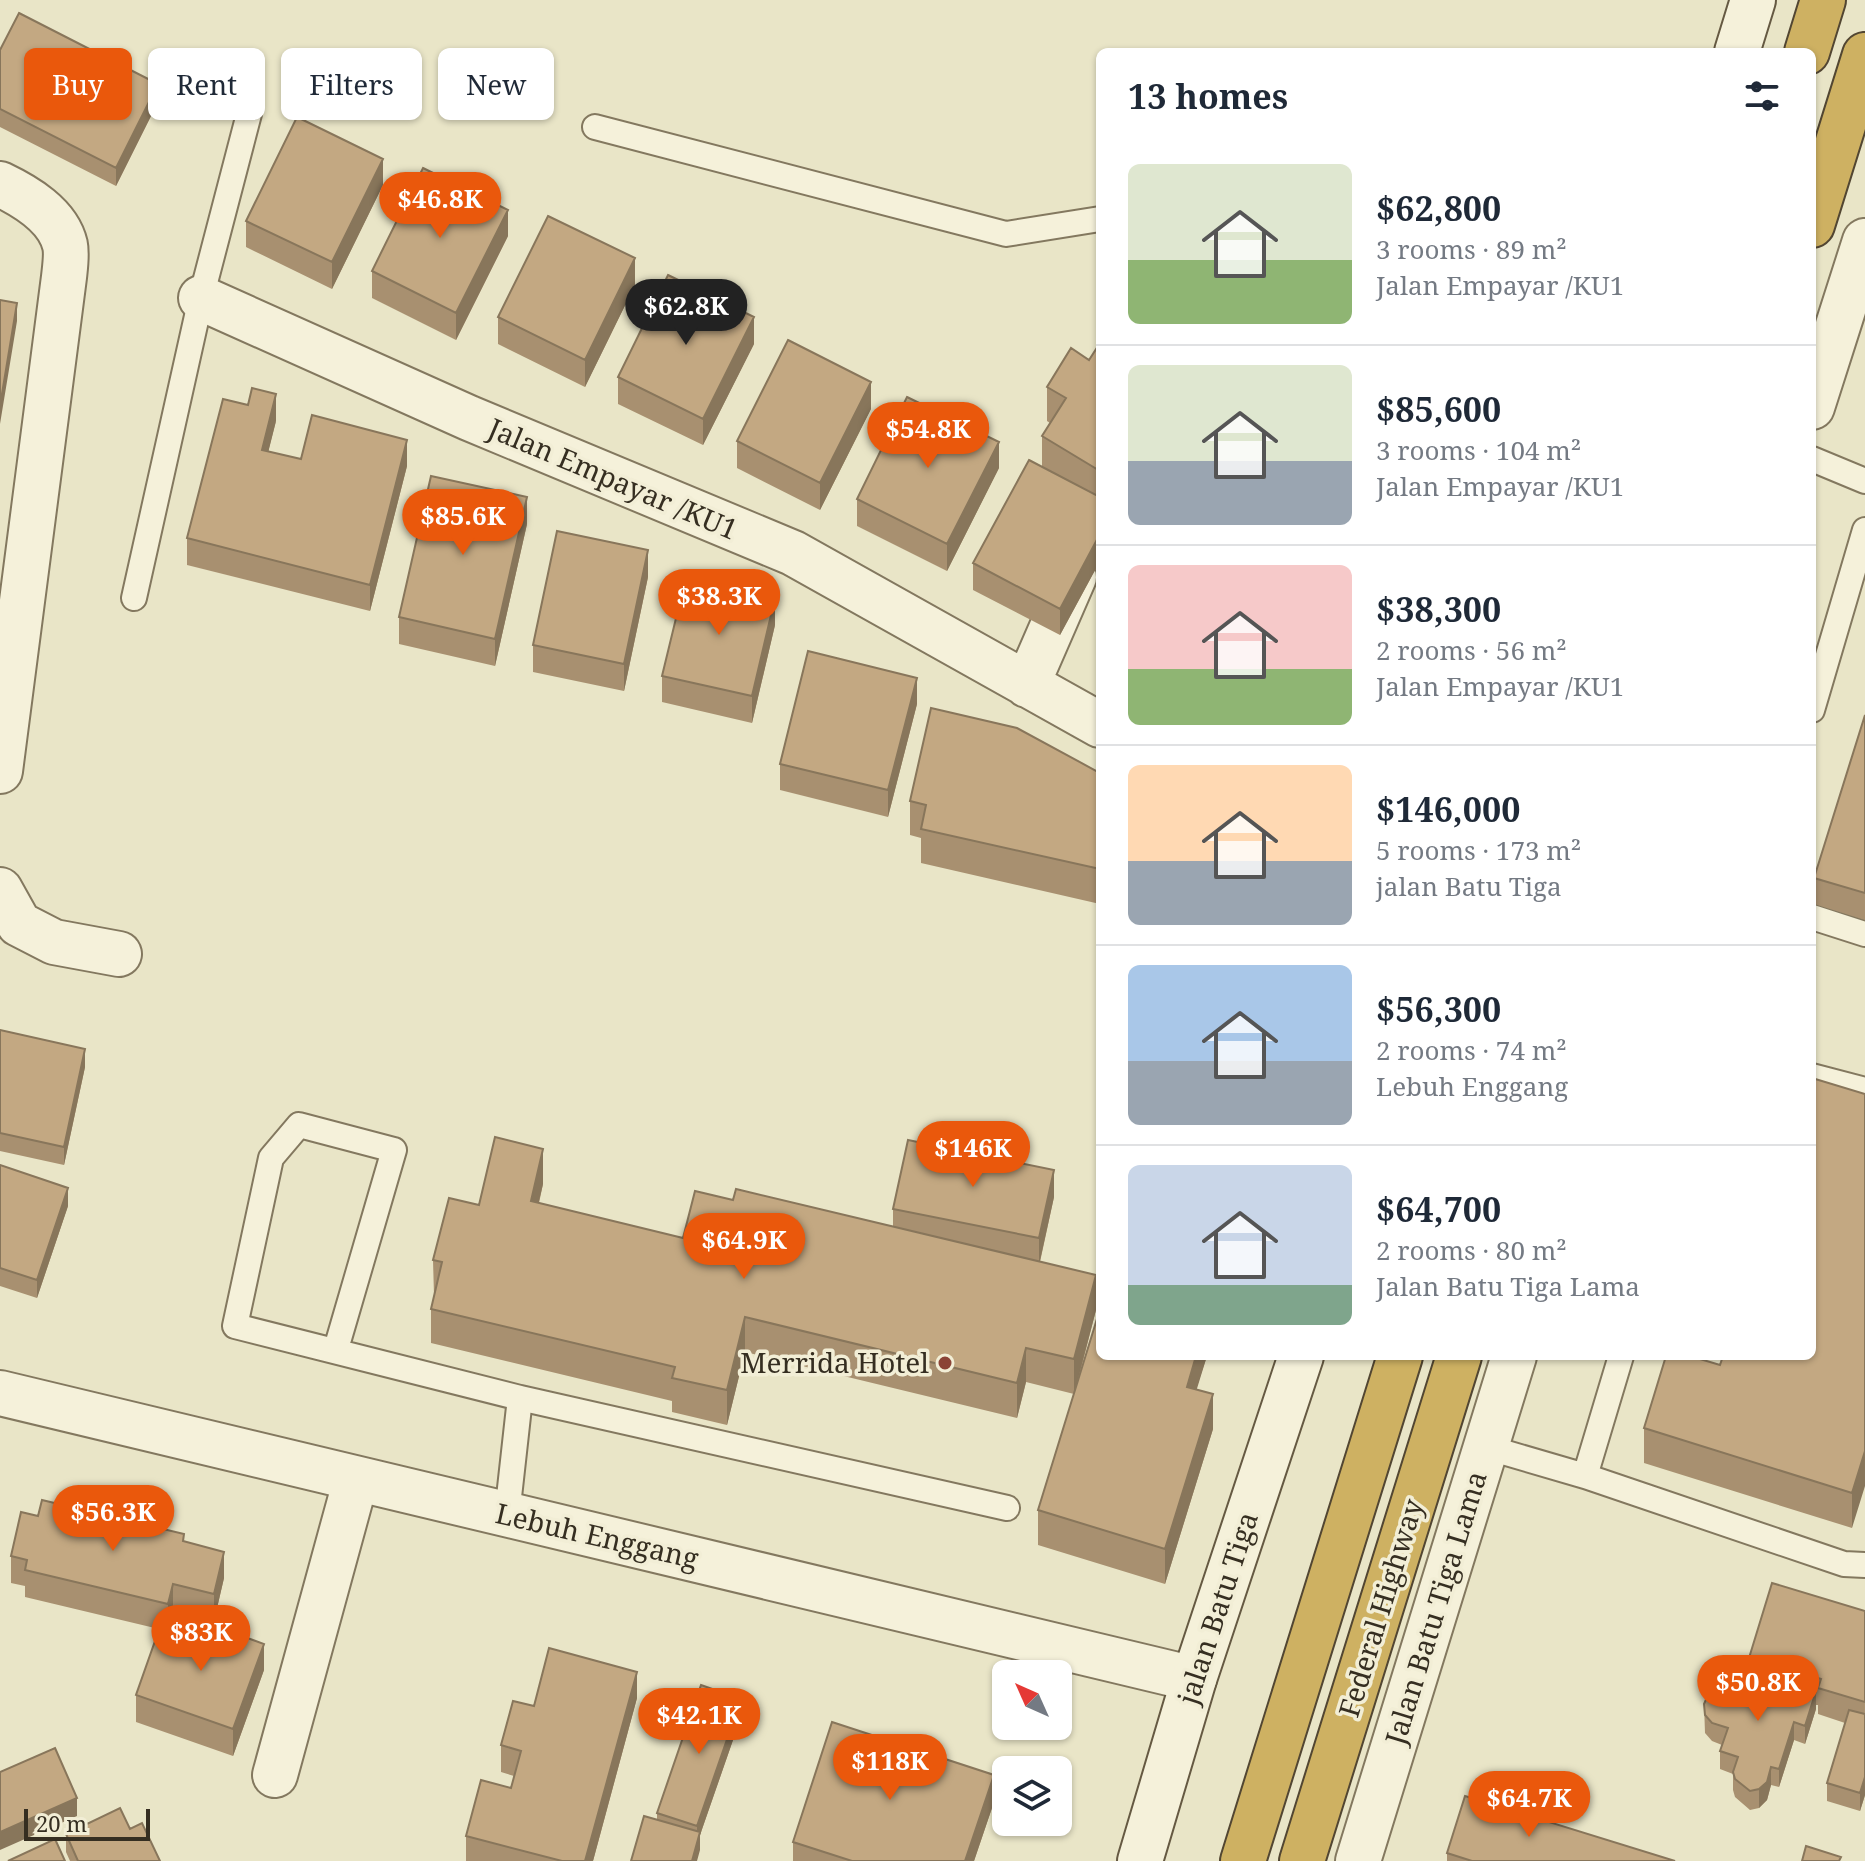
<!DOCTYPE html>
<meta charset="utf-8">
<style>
:root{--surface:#fff;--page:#f2f2f3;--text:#1f2937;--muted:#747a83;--line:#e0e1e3;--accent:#ea580c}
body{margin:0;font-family:"Noto Serif",serif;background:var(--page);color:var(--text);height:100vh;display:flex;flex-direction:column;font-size:30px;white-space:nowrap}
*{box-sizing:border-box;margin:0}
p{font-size:26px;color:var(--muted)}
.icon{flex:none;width:44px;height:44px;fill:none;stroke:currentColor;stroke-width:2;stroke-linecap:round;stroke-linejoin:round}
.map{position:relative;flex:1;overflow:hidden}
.details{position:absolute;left:1096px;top:48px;width:720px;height:1312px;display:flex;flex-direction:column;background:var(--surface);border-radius:12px;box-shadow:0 2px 6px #0004}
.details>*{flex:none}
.guide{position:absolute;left:24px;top:48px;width:760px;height:72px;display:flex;gap:16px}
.needle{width:52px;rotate:315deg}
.buttons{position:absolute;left:992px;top:1660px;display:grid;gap:16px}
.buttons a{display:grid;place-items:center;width:80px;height:80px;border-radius:12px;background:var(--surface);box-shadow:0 2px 6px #0004;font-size:40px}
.scale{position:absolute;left:24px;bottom:20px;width:126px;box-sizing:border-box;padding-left:8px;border:4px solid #352e21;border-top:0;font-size:22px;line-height:28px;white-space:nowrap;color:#352e21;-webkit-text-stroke:6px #f2eed6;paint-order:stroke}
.price{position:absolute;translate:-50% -68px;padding:0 18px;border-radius:28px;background:var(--accent);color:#fff;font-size:26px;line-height:52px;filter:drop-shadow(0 2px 4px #0008)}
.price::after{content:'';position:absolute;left:50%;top:48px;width:24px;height:18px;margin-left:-12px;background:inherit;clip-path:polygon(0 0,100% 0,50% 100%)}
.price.on{background:#222;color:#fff}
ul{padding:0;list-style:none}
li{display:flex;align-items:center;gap:24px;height:200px;padding:0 32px}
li+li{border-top:2px solid var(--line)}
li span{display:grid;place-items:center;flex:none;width:224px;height:160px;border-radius:12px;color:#555}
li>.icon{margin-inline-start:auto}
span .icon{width:96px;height:96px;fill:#fffc;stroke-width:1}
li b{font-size:34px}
h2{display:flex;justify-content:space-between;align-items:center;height:96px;padding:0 32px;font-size:34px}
.chip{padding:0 28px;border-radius:12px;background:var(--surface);box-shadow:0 2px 6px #0004;font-size:28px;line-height:72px}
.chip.on{background:var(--accent);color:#fff}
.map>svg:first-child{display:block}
</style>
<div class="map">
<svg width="1865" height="1861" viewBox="0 0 1865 1861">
<rect width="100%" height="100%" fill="#e9e5c7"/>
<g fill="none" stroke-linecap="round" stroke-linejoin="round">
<defs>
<path id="lane" d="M595,127l411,107 94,-15
M1812,459l53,22
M134,598l67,-300 48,-184
M1812,710l53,-180
M1812,917l53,17
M1812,1076l53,14
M336,1349l58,-199 -95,-25 -28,33 -36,168 285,72
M1486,1447l99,29 259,88 21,1
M1585,1476l36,-120
M507,1515l13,-117 487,110"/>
<path id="street" d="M0,184c25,12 58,31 65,61 2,9 0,23 -1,32l-64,494
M201,298l268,120 324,135 307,172
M1812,407l53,-166
M1027,685l47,-108
M0,890l19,34 35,18 65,12
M0,1393l1194,286
M275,1775l81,-296
M1358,1861l156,-505"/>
<path id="secondary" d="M1737,52l16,-52
M1140,1861l54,-182 107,-323"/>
<path id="highway" d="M1807,52l16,-52
M1812,225l53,-170
M1243,1861l157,-505
M1302,1861l157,-505"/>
</defs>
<!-- lane casing -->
<use href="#lane" stroke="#83785f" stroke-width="28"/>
<!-- street casing -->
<use href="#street" stroke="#83785f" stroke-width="48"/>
<!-- secondary casing -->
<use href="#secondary" stroke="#655942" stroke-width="48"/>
<!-- highway casing -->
<use href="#highway" stroke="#524632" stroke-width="48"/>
<!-- lane -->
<use href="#lane" stroke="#f5f1da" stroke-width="24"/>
<!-- street -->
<use href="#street" stroke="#f5f1da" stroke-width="44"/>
<!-- secondary -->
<use href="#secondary" stroke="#f5f1da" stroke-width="44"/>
<!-- highway -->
<use href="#highway" stroke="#ceb162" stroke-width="44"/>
</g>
<!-- wall -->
<path fill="#a89070" d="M0,50l158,52 -42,84 -116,-59z
M383,185l-51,104 -86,-42v-26z
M508,236l-52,104 -84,-42v-27z
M635,285l-50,102 -87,-43v-27z
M1100,343v218l-40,74 -87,-45v-27l69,-96v-31l8,-13 -3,-2v-34l42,-27z
M754,344l-51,101 -85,-41v-27z
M871,409l-51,101 -83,-42v-27z
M276,421l-8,31 33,7 106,7 -37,145 -183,-46v-27z
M999,468l-52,103 -90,-45v-27z
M527,524l-32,142 -96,-22v-27z
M648,577l-24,114 -91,-19v-27z
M775,625l-23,98 -90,-21v-26z
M917,704l-29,113 -108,-27v-26z
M1865,715v205l-51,-16v-26z
M1100,773v131l-179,-41v-25l-11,-3v-34z
M0,1030l85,37 -21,98 -64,-14z
M1865,1094l-13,434 -208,-65v-35l76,-63z
M0,1165l68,41 -31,92 -37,-12z
M543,1184l-4,19 144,35 50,-38 160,26v-17l161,-12 -14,65 56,48 -18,71 129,-25 -11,33 17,40 -48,155 -127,-39v-35l36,-116 -48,-12 -9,36 -272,-66 -18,73 -55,-13v-11l-241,-58v-34l3,-14 -1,-35 46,-55z
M38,1516l146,26 40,36 -10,43 -41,-11 -4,16 95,44 -31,86 -97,-34v-27l23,-66 -134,-32v-11l-14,-3v-27z
M1865,1611v184l-5,16 -33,-10v-18l18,-60 -27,-9v-9h-2v4l-11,35 -11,-4 -15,47 -8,-2 -4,15 -8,8 -9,2 -15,-13 -2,-7v-16l-13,-5v-18l2,-6 -10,-4 -7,-8 -1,-29 36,-17 9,-17v-12z
M637,1698l-44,163h-127v-25l45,-48 3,-12 -13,-4v-27l33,-39z
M741,1717l-41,118v15l-43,-30v-7z
M994,1802l-20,59h-181v-19z
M130,1829l30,32h-90l-4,-9v-18z
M1447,1853l228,8h-228z"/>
<!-- shaded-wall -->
<path fill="#88765b" d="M158,84v18l-42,84v-18z
M383,159v26l-51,104v-27z
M508,210v26l-52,104v-27z
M635,258v27l-50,102v-27z
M17,303v18l-17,103v-18z
M754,317v27l-51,101v-26z
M871,382v27l-51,101v-27z
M276,394v27l-14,56v-27z
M407,440v26l-37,145v-26z
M999,442v26l-52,103v-27z
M527,497v27l-32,142v-27z
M1100,534v27l-40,74v-26z
M648,550v27l-24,114v-27z
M775,598v27l-23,98v-27z
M917,678v26l-29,113v-27z
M85,1049v18l-21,98v-18z
M543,1149v35l-12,51v-34z
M1054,1170v27l-15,68v-27z
M68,1188v18l-31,92v-18z
M1096,1275v35l-22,84v-35z
M745,1317v35l-18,73v-35z
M1026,1348v34l-9,36v-35z
M1196,1356h11l-20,65v-34z
M1213,1394v35l-48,155v-35z
M1865,1451v35l-13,42v-35z
M224,1552v26l-10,43v-27z
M173,1584v26l-5,21v-27z
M264,1644v26l-31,86v-27z
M637,1672v26l-44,163h-8z
M1816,1691v18l-11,35v-18z
M741,1699v18l-41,118v15l-3,11h-5l5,-19v-16z
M1794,1722v18l-15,47v-18z
M1771,1767v18l-4,15 -8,8v-19z
M994,1775v27l-20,59h-9z
M1865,1777v18l-5,16v-18z
M77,1798v18l-77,34v-18z"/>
<!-- building -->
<path fill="#c3a882" stroke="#88765b" stroke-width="2" d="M19,13l139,71 -42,84 -116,-59v-59z
M297,117l86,42 -51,103 -86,-41z
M423,168l85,42 -52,103 -84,-42z
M548,216l87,42 -50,102 -87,-43z
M668,275l86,42 -51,102 -85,-42z
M0,300l17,3 -17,103z
M788,340l83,42 -51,101 -83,-42z
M1100,343v128l-58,-35 24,-38 -19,-11 24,-39 18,12z
M252,388l24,6 -14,56 39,9 11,-44 95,25 -37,145 -183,-47 36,-139 25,6z
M907,397l92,45 -52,102 -90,-45z
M1029,460l71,37v37l-40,75 -87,-46z
M431,476l96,21 -32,142 -96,-22z
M557,531l91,19 -24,114 -91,-19z
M686,577l89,21 -23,98 -90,-20z
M808,651l109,27 -29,112 -108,-26z
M931,708l86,20 83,45v96l-179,-40 5,-24 -16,-4z
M1865,715v178l-51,-15z
M0,1030l85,19 -21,98 -64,-14z
M1812,1078l53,16v357l-13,42 -208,-65 22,-72h24l30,9 3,-9h89z
M495,1137l48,12 -12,52 152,37 12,-47 38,9 3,-11 360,86 -22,84 -48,-11 -9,35 -272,-66 -18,73 -55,-12 3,-11 -244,-58 11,-47 -9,-2 16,-62 30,7z
M908,1140l146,30 -15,68 -146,-29z
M0,1165l68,23 -31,92 -37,-12z
M1100,1309v47h96l-9,31 26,7 -48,155 -127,-39z
M42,1500l142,34 -1,7 41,11 -10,42 -41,-10 -5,20 -143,-34 2,-10 -16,-4 10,-44 17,4z
M1772,1583l93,28v91l-47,-14 3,-9 -72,-21z
M161,1624l49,17 5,-15 49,18 -31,85 -97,-34z
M549,1648l88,24 -52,189h-23l-96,-25 15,-56 30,8 10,-37 -20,-6 12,-44 21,5z
M1746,1669l70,22 -11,35 -11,-4 -15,47 -8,-2 -4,15 -8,7 -9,2 -15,-12 -2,-7 5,-15 -18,-6 8,-23 -16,-5 -7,-8 -1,-11 4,-9 16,-13 16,5z
M701,1685l40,14 -44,127 -40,-13z
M1849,1710l16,4v63l-5,16 -33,-10z
M832,1722l162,53 -29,86h-113l-59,-19z
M55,1748l22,50 -77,34v-60z
M1465,1796l210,65h-203l-25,-8z
M120,1808l10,21 12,-6 18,38h-82l-12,-27z
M644,1816l56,16 -8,29h-61z
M55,1839l10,22h-57z
M1806,1846l35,11 -2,4h-37z"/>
<!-- markers -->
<circle fill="#8b4336" stroke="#f2eed6" stroke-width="3" cx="945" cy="1363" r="8"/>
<g text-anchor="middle" stroke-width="7" stroke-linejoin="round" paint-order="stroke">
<!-- street labels -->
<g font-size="28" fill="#352e21" stroke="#f2eed6">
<text transform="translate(613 479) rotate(23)" y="10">Jalan Empayar /KU1</text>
<text transform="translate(597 1536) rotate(13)" y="10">Lebuh Enggang</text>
<text transform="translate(1218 1608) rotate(-72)" y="10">jalan Batu Tiga</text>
<text transform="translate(1381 1608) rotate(-73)" y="10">Federal Highway</text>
<text transform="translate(1436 1608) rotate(-73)" y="10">Jalan Batu Tiga Lama</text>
</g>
<!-- poi labels -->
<g font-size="28" fill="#352e21" stroke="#f2eed6" text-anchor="end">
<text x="929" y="1373">Merrida Hotel</text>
</g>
</g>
</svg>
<div class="buttons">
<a><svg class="needle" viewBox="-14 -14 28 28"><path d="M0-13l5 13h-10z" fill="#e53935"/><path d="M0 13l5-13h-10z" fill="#747a83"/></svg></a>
<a><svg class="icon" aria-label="layers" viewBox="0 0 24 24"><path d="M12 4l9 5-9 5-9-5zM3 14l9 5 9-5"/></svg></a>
</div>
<div class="scale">20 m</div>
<b class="price" style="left:440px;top:240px">$46.8K</b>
<b class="price on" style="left:686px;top:347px">$62.8K</b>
<b class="price" style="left:928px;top:470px">$54.8K</b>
<b class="price" style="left:463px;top:557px">$85.6K</b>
<b class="price" style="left:719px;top:637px">$38.3K</b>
<b class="price" style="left:973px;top:1189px">$146K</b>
<b class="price" style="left:744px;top:1281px">$64.9K</b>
<b class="price" style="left:113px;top:1553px">$56.3K</b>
<b class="price" style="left:201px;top:1673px">$83K</b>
<b class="price" style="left:1758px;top:1723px">$50.8K</b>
<b class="price" style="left:699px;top:1756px">$42.1K</b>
<b class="price" style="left:890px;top:1802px">$118K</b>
<b class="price" style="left:1529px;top:1839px">$64.7K</b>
<div class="guide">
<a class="chip on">Buy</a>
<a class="chip">Rent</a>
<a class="chip">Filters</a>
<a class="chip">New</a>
</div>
<section class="details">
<h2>13 homes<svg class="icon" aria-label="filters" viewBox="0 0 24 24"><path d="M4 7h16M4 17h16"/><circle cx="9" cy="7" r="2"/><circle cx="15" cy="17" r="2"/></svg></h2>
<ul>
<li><span style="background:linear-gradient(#dfe7d0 60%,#8fb573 0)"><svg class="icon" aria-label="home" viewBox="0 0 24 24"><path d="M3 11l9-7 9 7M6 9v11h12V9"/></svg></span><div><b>$62,800</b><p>3 rooms · 89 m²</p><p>Jalan Empayar /KU1</p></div></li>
<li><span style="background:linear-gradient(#dfe7d0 60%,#9aa5b1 0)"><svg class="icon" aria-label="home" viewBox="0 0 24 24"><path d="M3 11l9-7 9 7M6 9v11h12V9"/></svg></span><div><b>$85,600</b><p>3 rooms · 104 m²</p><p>Jalan Empayar /KU1</p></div></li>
<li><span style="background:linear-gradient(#f6c9c9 65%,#8fb573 0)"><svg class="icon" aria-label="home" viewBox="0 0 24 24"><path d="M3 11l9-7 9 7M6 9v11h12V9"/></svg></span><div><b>$38,300</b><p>2 rooms · 56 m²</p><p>Jalan Empayar /KU1</p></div></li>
<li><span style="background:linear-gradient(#ffd9b3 60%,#9aa5b1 0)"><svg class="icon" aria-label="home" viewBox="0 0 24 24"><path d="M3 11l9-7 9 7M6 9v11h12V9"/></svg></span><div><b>$146,000</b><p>5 rooms · 173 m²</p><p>jalan Batu Tiga</p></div></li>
<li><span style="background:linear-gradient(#a9c7e8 60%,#9aa5b1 0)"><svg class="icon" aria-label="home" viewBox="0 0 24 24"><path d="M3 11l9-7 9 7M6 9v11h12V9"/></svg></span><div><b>$56,300</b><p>2 rooms · 74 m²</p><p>Lebuh Enggang</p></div></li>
<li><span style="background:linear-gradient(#c9d6e8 75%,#7fa58c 0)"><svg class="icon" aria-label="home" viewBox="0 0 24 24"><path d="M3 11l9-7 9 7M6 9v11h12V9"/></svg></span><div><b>$64,700</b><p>2 rooms · 80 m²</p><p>Jalan Batu Tiga Lama</p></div></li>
</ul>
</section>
</div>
